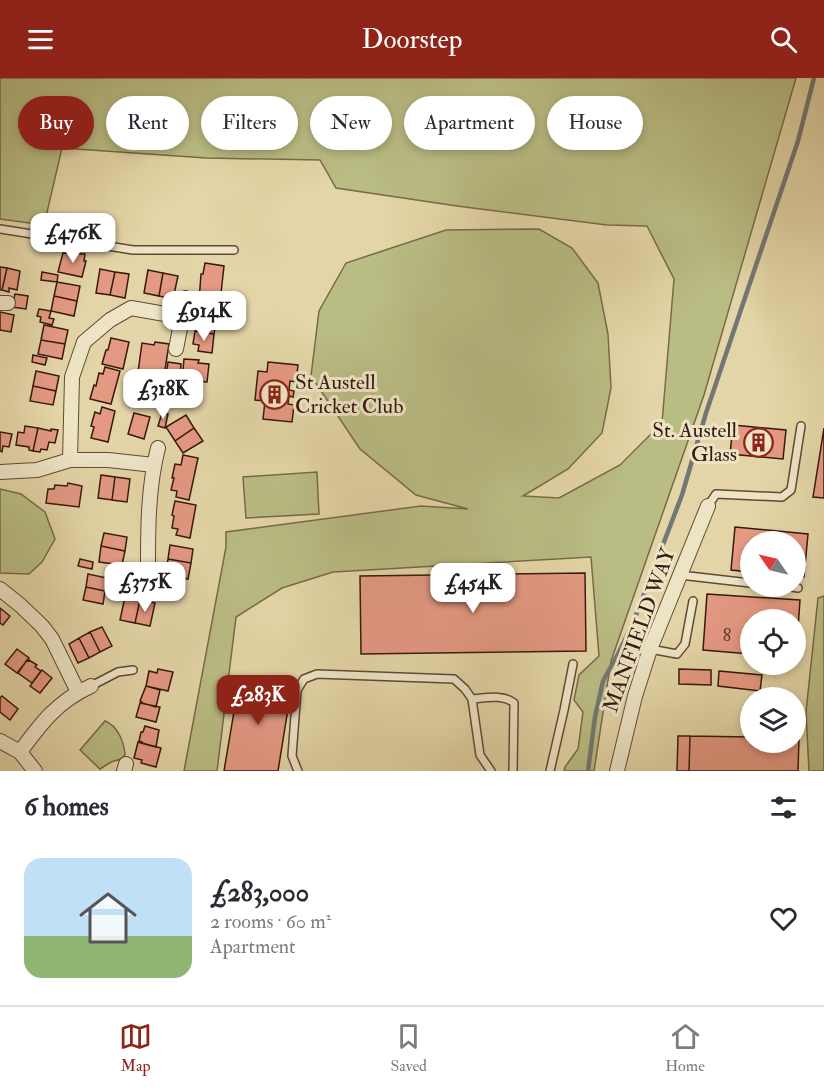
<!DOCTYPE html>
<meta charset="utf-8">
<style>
:root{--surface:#fff;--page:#f7f7f7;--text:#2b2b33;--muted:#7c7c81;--line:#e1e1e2;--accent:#8f2418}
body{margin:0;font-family:"IM FELL Double Pica",serif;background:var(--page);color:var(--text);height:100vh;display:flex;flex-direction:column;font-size:22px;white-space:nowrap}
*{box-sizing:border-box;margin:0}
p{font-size:20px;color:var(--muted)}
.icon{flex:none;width:33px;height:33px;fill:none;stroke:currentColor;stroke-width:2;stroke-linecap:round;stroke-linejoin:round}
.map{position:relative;height:693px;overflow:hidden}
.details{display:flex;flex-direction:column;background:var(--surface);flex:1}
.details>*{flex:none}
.hud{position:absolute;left:18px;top:18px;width:789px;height:54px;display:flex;gap:12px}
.needle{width:39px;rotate:304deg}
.controls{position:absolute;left:740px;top:453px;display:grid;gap:12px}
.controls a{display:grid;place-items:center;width:66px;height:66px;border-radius:50%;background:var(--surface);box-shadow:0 3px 9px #0003;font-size:30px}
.price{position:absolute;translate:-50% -51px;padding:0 14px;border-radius:12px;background:#fff;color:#222;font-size:20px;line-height:39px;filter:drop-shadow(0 2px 3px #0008)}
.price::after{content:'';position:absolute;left:50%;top:36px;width:18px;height:14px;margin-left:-9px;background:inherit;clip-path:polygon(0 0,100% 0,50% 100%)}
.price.current{background:var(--accent);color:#fff}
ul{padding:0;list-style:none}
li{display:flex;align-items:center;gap:18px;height:150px;padding:0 24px}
li span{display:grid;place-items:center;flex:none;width:168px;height:120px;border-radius:18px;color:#555}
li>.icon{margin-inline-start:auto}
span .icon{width:72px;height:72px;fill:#fffc;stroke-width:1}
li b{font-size:26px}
h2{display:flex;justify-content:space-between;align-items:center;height:72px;padding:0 24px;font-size:26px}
.pill{padding:0 21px;border-radius:27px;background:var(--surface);box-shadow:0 3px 9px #0003;font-size:21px;line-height:54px}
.pill.current{background:var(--accent);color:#fff}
header{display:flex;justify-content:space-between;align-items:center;height:78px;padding:0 24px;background:var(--accent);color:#fff;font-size:27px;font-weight:600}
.tab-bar{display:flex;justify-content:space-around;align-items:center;height:84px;border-top:2px solid var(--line);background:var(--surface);font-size:16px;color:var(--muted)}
.tab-bar a{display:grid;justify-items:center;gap:3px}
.tab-bar .current{color:var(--accent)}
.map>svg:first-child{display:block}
</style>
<header><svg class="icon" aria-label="menu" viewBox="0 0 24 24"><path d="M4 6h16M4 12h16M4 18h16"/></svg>Doorstep<svg class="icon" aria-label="search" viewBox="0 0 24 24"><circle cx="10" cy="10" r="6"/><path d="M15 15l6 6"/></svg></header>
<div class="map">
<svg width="824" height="693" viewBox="0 0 824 693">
<rect width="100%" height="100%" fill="#e3d5a7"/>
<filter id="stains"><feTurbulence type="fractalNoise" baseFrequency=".00333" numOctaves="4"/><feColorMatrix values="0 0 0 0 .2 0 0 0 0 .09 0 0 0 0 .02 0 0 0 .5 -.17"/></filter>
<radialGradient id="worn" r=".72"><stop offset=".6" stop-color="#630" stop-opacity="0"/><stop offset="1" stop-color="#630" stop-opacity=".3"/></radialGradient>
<!-- green -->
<path fill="#b9bc83" stroke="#786a48" stroke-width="1.5" d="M0,0h796l-92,317 -93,266 -17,110h-30l1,-4 13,-18 5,-37 -9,-12 5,-25 20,-19 -8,-99 -258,15 -51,16 -46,29 -19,154h-33l42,-224v-15l195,-26 47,3 -52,-14 -56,-46 -49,-73 8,-65 27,-48 100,-33 93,-1 33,19 26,35 10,51 3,54 -9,45 -34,36 -45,27 36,2 61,-33 42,-42 12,-144 -27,-53 -40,-1 -150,-19 -121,-18 -16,-28 -114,-2 -144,-10 -18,77 -44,-6z
M317,394l2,42 -73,4 -3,-41z
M0,411l21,5 24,18 10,27 -13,23 -13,12 -29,-1z
M824,518v175h-15l-3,-59 12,-114z
M105,643c13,5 19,21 20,34l-4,4 -10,3 -11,7 -20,-19z"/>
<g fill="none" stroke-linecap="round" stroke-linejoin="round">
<!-- stream -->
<path stroke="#737772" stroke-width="4.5" d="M588,693l7,-54 8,-36 16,-29 14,-29 49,-128 24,-82 92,-272 16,-63"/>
</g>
<!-- building -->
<path fill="#e49983" stroke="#38190e" stroke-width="1.5" d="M63,175l22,1 -1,7h2l-4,16 -24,-5z
M205,185l19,3 -5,45 -14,-1v-5h-2v-3l-4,-1 2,-27h2z
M0,189l7,1 -5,22h-2z
M7,190l13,3 -3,19 -8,-2v4l-7,-2z
M100,191l15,3 -5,23 -14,-2z
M148,192l15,3 -4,23 -15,-3z
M42,194l16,3 -1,7 -16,-2z
M115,194l14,2 -4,24 -15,-3z
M163,195l15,3 -5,23 -14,-3z
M57,204l23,4 -3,15 -23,-5z
M15,216l13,2 -2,13 -14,-2z
M54,218l23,5 -3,15 -23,-5z
M39,231l12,2 -2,7 5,1 -2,6 -12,-3 1,-5 -4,-1z
M0,234l14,3 -3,17 -11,-2z
M204,234l13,2 -3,20 -19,-3 2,-13 6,1z
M44,247l24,5 -3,14 -24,-4z
M195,253l19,3 -2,19 -14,-2 1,-6 -6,-1z
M111,260l18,4 -6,27 -21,-5 4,-14h2z
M41,262l24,4 -3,15 -24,-5z
M155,264l14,2 -5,32 -26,-4 4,-29 12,2z
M33,277l14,3 -2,7 -13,-3z
M184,281l15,1 -1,3 11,1 -2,18 -25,-2z
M168,284l13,2 -1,14 -14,-1z
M268,284l30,3 -2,17 -6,-1 -1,9 5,1 -1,6 -4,-1 -1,8 6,1 -2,17 -29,-3 2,-18 -10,-1 3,-29 9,1z
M105,289l15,4 -9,33 -21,-5 4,-14 2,1 3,-13 4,1z
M36,293l23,5 -3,15 -23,-5z
M33,308l23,5 -3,14 -23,-4z
M102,329l13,4 -7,31 -17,-4 3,-11 -3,-1 4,-14 5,2z
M134,335l16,4 -6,22 -16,-5z
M162,335l6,1 -3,14 -7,-2z
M186,337l8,13 -19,13 -9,-14z
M733,347l53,5 -3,29 -53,-5z
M25,348l13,2 -5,23 -4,-1v-3l-13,-2 2,-13 6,1z
M38,350l13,3v-2l7,1 -3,13 -6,-1 -2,8 -6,-1 -1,3 -7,-1z
M194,350l9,13 -20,12 -8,-12z
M824,350v70l-11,-1z
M0,354l12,2 -3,13 -6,-1 -1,6 -2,-1z
M183,377l15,3 -9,42 -13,-3 1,-6 -6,-1 3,-12h-2l3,-14 6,1z
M101,397l14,2 -3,23 -14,-2z
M115,399l15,2 -3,23 -15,-2z
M68,405l14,3 -3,21 -33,-4 2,-14h6l1,-4 12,1z
M175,423l21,4 -6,33 -14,-3 2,-6 -6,-1 2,-12 -2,-1z
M735,449l73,7 -4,43 -9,-1v-34h-45v30l-19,-2z
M104,455l23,4 -2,14 -24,-5z
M170,467l23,4 -2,14 -23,-4z
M101,468l24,5 -3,14 -23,-3z
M80,481l13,3 -1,7 -14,-3z
M168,481l23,4 -3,16 -23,-5z
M585,495l1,78 -225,3 -1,-78z
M88,496l19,4 -2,13 -19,-4z
M86,509l19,4 -2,13 -20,-4z
M707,516l93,6 -4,57 -1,-37h-45v34l-47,-4z
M125,519l15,3 -5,23 -15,-3z
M140,522l15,3 -5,23 -15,-3z
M0,530l10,8 -7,9 -3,-2z
M102,549l10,19 -12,6 -10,-20z
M90,554l10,20 -11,6 -10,-20z
M79,560l10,20 -11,5 -9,-19z
M17,571l12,9 -12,15 -12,-9z
M27,582l1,1 1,-1 8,5 -2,2 6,4 -9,12 -14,-10z
M158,591l15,3 -5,19 -22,-5 3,-15 8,2z
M679,591l32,1v15l-32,-1z
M42,592l10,8 -12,15 -10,-7z
M719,593l43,4 -2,16 -42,-5z
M240,598l52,8 -14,87h-54z
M146,608l14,4 -4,17 -14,-4v-1l-2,-1z
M2,618l16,13 -8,11 -10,-8v-14z
M140,625l20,4 -4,15 -20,-5z
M145,648l14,4 -3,17 -15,-4 1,-1 -3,-1 2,-9h2z
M678,658h12l-1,35h-12z
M690,658l60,1v5h45v-4h4l-1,33h-109z
M138,664l23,6 -5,19 -15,-4 1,-3 -8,-2z"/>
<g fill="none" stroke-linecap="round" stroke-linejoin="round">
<defs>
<path id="lane" d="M0,151l133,21h101
M708,428l8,-12 66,3 9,-7 10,-64
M680,497l70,8
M786,508l12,2
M650,571l27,5 8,-10 8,-43
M91,608l27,-14 15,-2
M472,621c14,-1 31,-5 42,4l-1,68
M298,693l-6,-15 5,-66 7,-11 13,-5 137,5 11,10 7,10 8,56 11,16
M550,693l14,-61 9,-46"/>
<path id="street" d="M0,225h8
M176,271l10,-51
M70,382l2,-83 12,-35 26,-22 21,-12 51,9
M0,394l37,-2 33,-10h38l46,5
M148,503c0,-44 -1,-90 10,-133
M0,511l20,16 22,21 10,13 26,53
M0,663l20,11 15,19
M20,674c21,-29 38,-51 71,-66
M124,693l2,-7
M617,693l18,-75 15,-47 58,-143"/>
</defs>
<!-- lane casing -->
<use href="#lane" stroke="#634834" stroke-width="10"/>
<!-- street casing -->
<use href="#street" stroke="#634834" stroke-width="16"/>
<!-- lane -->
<use href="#lane" stroke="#ede4c6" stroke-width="7"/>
<!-- street -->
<use href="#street" stroke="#ede4c6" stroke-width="14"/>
</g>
<!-- icons -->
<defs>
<symbol id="building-ring" viewBox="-11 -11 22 22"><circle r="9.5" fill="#ede4c6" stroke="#8f2418" stroke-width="1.5"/><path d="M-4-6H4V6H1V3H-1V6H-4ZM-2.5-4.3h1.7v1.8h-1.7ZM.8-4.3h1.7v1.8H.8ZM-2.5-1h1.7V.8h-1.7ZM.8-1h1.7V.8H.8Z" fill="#8f2418"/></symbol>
</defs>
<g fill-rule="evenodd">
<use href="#building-ring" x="258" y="300" width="33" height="33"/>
<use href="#building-ring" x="742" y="348" width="33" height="33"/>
</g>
<g text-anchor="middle" stroke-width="6" stroke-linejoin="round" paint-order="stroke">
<!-- number labels -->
<g font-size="18" fill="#63392b">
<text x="727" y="563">8</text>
</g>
<!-- poi labels -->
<g font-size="21" fill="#38190e" stroke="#ede4c6" text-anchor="start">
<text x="295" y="311">St Austell<tspan x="295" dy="24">Cricket Club</tspan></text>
<text x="737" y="359" text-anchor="end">St. Austell<tspan x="737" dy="24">Glass</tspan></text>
</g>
<!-- street labels -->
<g font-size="21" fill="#38190e" stroke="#ede4c6">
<text transform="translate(639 552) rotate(-70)" y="7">MANFIELD WAY</text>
</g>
</g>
<rect width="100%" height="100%" filter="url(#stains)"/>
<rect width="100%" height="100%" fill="url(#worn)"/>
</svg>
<div class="controls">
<a><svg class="needle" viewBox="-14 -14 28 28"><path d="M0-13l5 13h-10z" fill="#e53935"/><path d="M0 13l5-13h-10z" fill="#7c7c81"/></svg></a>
<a><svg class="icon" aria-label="locate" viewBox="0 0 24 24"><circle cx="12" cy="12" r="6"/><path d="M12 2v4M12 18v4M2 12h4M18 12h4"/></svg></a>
<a><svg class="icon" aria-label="layers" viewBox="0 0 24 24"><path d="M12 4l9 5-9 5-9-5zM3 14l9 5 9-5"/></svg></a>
</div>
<b class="price" style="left:73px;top:186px">£476K</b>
<b class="price" style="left:204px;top:264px">£914K</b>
<b class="price" style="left:163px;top:342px">£318K</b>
<b class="price" style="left:145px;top:535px">£375K</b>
<b class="price" style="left:473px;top:536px">£454K</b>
<b class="price current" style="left:258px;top:648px">£283K</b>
<div class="hud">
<a class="pill current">Buy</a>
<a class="pill">Rent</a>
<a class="pill">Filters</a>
<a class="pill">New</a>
<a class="pill">Apartment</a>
<a class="pill">House</a>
</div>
</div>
<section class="details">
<h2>6 homes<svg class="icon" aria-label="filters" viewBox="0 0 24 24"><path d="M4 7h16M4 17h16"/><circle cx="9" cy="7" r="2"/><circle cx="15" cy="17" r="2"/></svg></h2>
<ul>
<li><span style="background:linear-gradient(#bfe0f5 65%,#8fb573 0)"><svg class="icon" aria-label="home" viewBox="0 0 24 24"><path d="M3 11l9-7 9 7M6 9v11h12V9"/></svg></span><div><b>£283,000</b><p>2 rooms · 60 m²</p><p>Apartment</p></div><svg class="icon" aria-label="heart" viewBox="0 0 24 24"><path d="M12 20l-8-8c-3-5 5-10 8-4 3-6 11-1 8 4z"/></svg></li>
</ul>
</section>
<nav class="tab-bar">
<a class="current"><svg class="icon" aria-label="map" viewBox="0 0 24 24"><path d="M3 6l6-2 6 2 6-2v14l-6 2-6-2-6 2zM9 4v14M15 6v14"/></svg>Map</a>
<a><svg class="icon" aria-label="saved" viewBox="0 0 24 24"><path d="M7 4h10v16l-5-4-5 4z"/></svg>Saved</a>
<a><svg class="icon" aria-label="home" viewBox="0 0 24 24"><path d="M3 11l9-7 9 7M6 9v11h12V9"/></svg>Home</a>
</nav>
